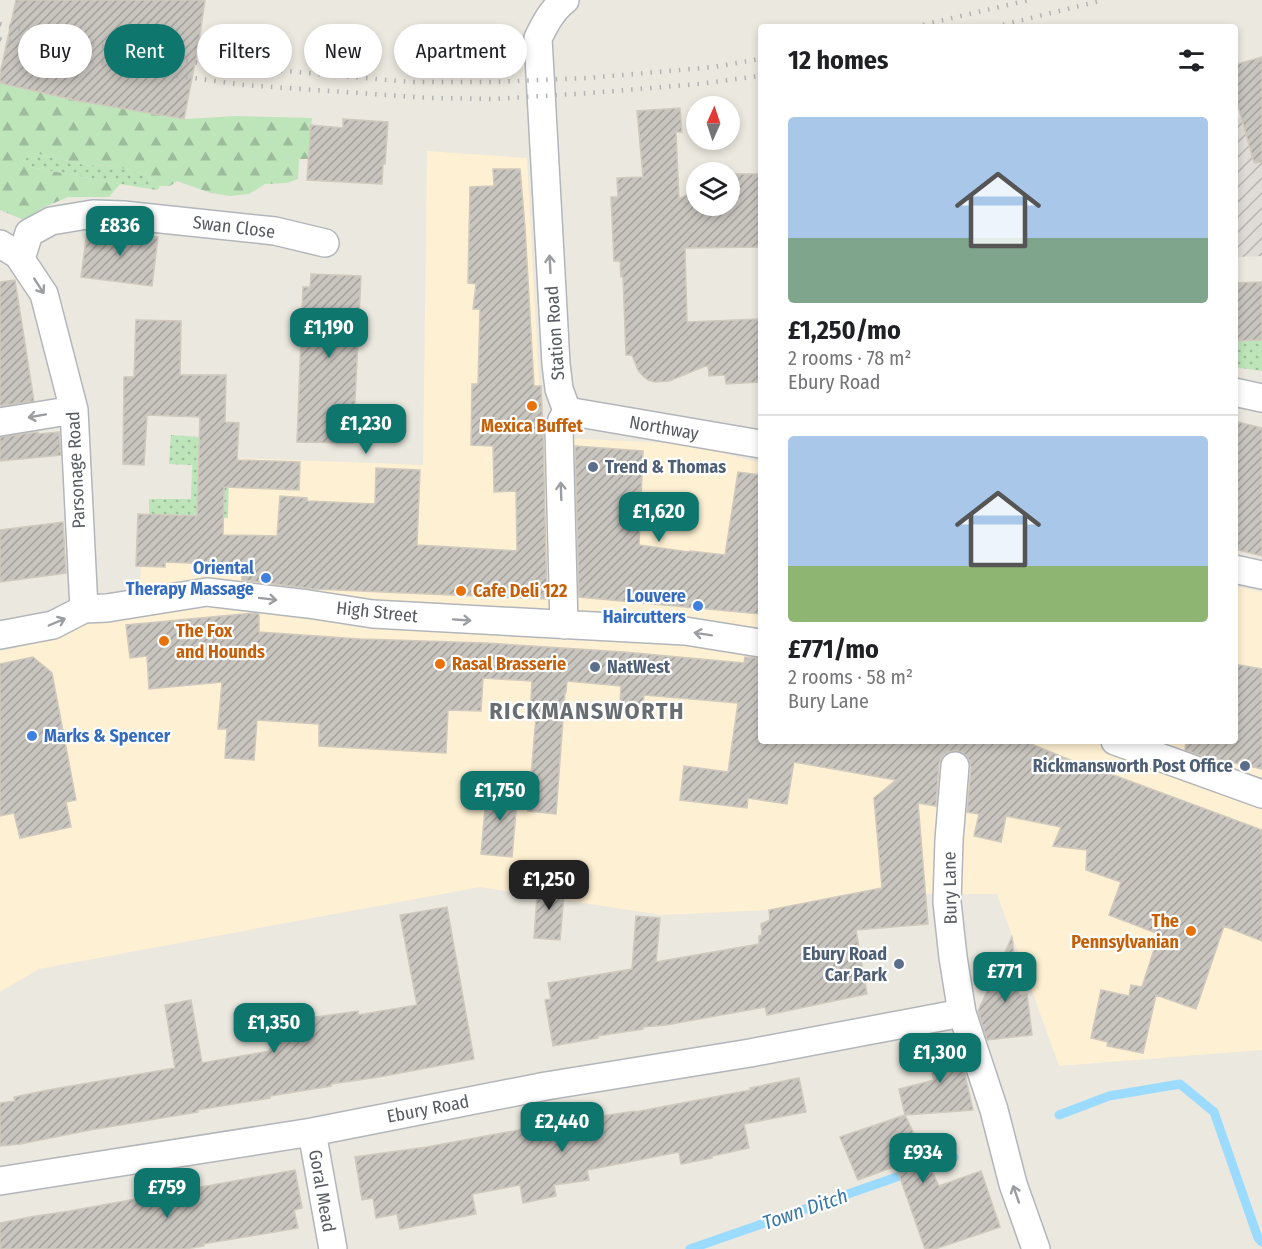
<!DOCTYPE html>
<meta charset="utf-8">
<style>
:root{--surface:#fff;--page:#f2f2f2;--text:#202124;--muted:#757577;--line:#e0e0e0;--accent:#0f766e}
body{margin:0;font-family:"Fira Sans Condensed",sans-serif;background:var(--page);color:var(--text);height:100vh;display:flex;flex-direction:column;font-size:22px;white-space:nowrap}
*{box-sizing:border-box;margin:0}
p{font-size:20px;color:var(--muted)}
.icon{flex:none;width:33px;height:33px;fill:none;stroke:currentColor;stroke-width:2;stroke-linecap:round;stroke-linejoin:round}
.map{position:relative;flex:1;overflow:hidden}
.sheet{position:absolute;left:758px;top:24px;width:480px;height:720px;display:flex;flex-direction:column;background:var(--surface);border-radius:6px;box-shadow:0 3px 9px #0003}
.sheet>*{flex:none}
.top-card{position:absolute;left:18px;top:24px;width:570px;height:54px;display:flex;gap:12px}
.needle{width:39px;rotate:3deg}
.fabs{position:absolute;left:686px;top:96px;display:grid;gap:12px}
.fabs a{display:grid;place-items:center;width:54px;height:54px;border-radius:50%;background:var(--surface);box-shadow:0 3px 9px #0003;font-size:30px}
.price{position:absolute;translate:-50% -51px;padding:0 14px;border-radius:12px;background:var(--accent);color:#fff;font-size:20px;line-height:39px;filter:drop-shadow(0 2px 3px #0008)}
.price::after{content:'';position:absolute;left:50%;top:36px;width:18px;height:14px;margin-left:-9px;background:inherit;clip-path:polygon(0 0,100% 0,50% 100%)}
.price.current{background:#222;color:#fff}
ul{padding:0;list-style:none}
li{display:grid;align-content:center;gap:12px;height:318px;padding:0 30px}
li+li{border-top:2px solid var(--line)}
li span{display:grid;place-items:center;height:186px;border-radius:6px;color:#555}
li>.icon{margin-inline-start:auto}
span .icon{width:108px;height:108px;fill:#fffc;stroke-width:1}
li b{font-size:26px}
h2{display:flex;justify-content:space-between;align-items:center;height:72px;padding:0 30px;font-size:26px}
.tag{padding:0 21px;border-radius:27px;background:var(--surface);box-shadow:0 3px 9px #0003;font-size:21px;line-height:54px}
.tag.current{background:var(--accent);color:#fff}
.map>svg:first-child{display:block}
</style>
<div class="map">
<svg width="1262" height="1249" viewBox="0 0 1262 1249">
<defs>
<pattern id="industrial-furrows" width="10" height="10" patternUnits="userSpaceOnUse" patternTransform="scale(1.5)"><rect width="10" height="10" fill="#dfdbd7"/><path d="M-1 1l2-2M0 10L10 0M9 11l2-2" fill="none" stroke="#b8b5b2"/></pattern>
<pattern id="grass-dots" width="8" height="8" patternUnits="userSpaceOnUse" patternTransform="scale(1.5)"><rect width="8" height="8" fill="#bee4ba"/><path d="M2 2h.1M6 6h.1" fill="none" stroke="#9dbc9b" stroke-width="1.8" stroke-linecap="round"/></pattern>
<pattern id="forest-firs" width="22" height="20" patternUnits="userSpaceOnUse" patternTransform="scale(1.5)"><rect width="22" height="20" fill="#bee4ba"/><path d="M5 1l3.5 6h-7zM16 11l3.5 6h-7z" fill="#9dbc9b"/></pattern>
<pattern id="building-hatch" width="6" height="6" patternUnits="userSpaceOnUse" patternTransform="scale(1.5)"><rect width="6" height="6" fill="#c8c4be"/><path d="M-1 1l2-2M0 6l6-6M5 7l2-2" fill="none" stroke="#a5a29e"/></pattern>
</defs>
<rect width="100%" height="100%" fill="#ebe8df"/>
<!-- commercial -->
<path fill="#fef0d2" d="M427,151l100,7 15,279 147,7 71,19v278h474l1,-155 27,6v458l-203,16 -62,-172h-148l-80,16 -108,5 -181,-28 -441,82 -39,23v-341l16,-3 124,-58 2,-77 84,1 1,-37 12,1v-20l184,7z"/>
<!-- industrial -->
<path fill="url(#industrial-furrows)" d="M1262,112v144l-27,1v-138z"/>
<!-- grass -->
<path fill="url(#grass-dots)" d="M36,153l17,5 32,7 30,1 32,9 13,11 -3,4 -37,-6 -89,-17 -9,-8z
M1262,340v31l-27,-4v-26z
M171,435l29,2 29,37 -1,44 -79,-3v-16h42l1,-34 -23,-1z"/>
<!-- forest -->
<path fill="url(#forest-firs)" d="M0,83l79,18 105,18 53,-3 75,2 -3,41h-10l-1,20 -11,4 -22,1 -16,10 -19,2 -19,-3 -34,-12 -7,5h-10l-13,-11 -32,-9 -30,-1 -32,-7 -17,-5 -13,7 8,7 89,17 -11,13h-41l-26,11 -18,12 -24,-10z"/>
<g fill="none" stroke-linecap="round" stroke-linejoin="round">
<!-- stream -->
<path stroke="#9bdbff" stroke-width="9" d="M1059,1115l50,-19 71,-12 34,28 44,126 4,4
M690,1249l264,-92"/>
</g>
<!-- building -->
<path fill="url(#building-hatch)" stroke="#d0c9bd" stroke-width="1.5" d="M16,0h189l-7,48 -14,71 -105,-18 -79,-18v-9z
M1262,57v105l-8,1 -15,-54 -5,1v-45z
M680,108l2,24h-6l3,67 17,-9v16h33v-32h31v73l-75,1 2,74 73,-3v63l-34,2 -1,-9 -16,1 -1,-11 -39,16 -14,1 -7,-2 -6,-5 -4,-5 -6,-15h-6l-3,-78h-2l-1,-16h-6l-3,-64h7l-1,-19 26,-1 -6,-66z
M343,119l45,3 -3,42h-2l-1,20 -75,-4 4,-55 32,3z
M493,169h27l5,58 9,159h7l2,44 4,169 -233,-10 -72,-9v-15l-77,-3v5l-29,-1 2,-52 59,2 3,-99 -53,-2 -3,50 -21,-1 1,-87h10l2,-57 45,1 -1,54h46l-1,47 14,1 -2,37 63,2 -1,28 -75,-3 -1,48 54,1 3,-40 27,2v3l68,3 1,-36 44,2 -3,75 100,6 -1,-60 -22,1 -1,-46 -22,-1 1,-61h6l2,-75h-7l3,-25 -8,-1 2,-96 24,-1z
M94,230l64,7 -6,49 -71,-9 6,-46z
M311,274l50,2 -8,167 -56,-1 6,-155h7z
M15,280l19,121 -34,5v-124z
M1262,282v58l-28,1v-58z
M1234,421l28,7v128l-28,-7z
M38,432v2l21,-2 2,23 -61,6v-24z
M575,446l68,5 -4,94 50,7 1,-1 35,4 13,-83 22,3v139l-181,-17z
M63,522l3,51 -66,9v-52z
M254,613l5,1v18l101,7 126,4 138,9 120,11 1,-6 15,1v83h264l56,23 36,12 146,54v111l-38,-15 -28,83 -40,-14 -13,58 -36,-7 1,-4 -17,-4 10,-48 28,6 2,-11 11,2 17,-53 -50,-19 12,-33 -35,-12 1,-20 -34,-4 8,-19 -55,-11 -5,26 -27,-6 5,-22 -12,-2 4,-45 -2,-7 -6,-7 -7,-3 -8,2 -6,5 -3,7 -3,42 -18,-3 10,121 -72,6 11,64 -100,21 -2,-8 -99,18 -23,2v2l-46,7 1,2 -45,8 -8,-46 6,-1 -3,-16 84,-14 4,-53 24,2 -4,44 103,-18v-8l3,-1 -1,-11 9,-4 -1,-10 113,-22 -8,-90 22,-18 -102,-18 -7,42 -39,-6 -1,10 -67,-8 4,-34 44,6 10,-69 -94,-8 -1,10h-23l1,-19 -54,-5 -1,11h-1l-9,122 -28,-3 8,-94h-6l2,-36 -49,-3 -2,33 -33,-1 -2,43 -127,-7v-22l-62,-4 -3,40 -29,-2 2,-29h-9l4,-47 -73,7 -2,-33 -17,2 -4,-33z
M33,657l19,16 24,127 -10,2 5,25 -51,11 -6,-25 -14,3v-152z
M1234,664l28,5v100l-60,-13 -17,-6 1,-9h48z
M487,787l31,2 -6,68 -31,-3z
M538,882l27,2 -5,56 -26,-2z
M447,907l27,152 -95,18 -48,7v2l-61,10v2l-73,12 1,2 -108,18 -70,14 -20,2v-43l15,-2 -1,-4 34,-7 127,-22 -10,-63 26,-5 11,63 68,-12v-2l10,-1 -5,-27 34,-5v2l49,-7v4l59,-10 -17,-90z
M1012,937l7,58 8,-1 5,41 -45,5 -9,-29z
M954,1039l8,23 11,48 -68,5 -6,-26 35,-9 -9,-33z
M799,1078l7,34 -62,12 5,24 -37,8v2l-31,6 -2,-12 -92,18 2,10 -35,5 2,11 -33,7 -3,-18 -48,9 4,20 -76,15 -3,-15 -21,4 -3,-20 -11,2 -7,-43 72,-10 129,-24 79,-12v1l116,-22 -1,-2z
M905,1115l34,71 42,-15 19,56 -65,22h-10l-29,-83 -38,14 -18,-43z
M295,1170l7,38 -8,2 4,18 -95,16 1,2 -19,3h-185v-26l30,-6 40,-6z"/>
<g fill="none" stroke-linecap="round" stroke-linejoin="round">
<defs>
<path id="minor" d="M565,0c-13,10 -20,24 -27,38l18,326 3,25 8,22
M0,244l18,11 26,39 30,116 10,199
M21,259l8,-26 22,-12 42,-7 30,1 152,16 50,12
M1234,392l28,6
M567,411l193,33
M0,422l74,-12
M1234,569l28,6
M564,625l-5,-195 3,-10 5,-9
M0,635l53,-10 31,-16 23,-1 100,-16 101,12 65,10 312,17 75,12
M1115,741l147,53
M955,766l-6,74 -2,62 6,55 9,56 32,97 19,74 23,65
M312,1132l21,117
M0,1181l312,-49 234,-46 204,-33 212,-40"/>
</defs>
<!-- minor casing -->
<use href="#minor" stroke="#b2b6ba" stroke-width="30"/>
<!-- minor -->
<use href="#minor" stroke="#fff" stroke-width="27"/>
<!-- rail -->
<path stroke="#b1b2b2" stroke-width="4.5" stroke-dasharray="1.5 8" stroke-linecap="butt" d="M0,24l58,14 53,10 94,16 206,18h82l95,-4 126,-11 46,-8
M914,27l115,-27
M994,27l110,-27
M0,39l53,14 90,18 101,14 186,13 64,1 96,-6 109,-9 61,-8"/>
</g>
<!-- one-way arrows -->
<defs><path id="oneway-shaft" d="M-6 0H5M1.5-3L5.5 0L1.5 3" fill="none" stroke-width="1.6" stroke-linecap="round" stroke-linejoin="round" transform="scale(1.5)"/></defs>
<g stroke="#9b9da0">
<use href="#oneway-shaft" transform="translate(550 264) rotate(-93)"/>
<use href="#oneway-shaft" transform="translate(39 286) rotate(57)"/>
<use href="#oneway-shaft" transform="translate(37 416) rotate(170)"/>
<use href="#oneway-shaft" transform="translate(561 491) rotate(-92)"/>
<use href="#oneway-shaft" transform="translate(268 599) rotate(7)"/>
<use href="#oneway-shaft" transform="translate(462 620) rotate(4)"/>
<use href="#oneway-shaft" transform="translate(57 622) rotate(-23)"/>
<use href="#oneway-shaft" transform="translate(703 634) rotate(-171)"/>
<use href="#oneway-shaft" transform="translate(1016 1194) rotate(-109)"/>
</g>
<!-- markers -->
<g fill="#e8710a" stroke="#fff" stroke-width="2">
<circle cx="532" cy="406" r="6"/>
<circle cx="461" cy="591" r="6"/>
<circle cx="164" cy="641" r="6"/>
<circle cx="440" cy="664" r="6"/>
<circle cx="1191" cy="931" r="6"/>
</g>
<g fill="#5c6f8a" stroke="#fff" stroke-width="2">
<circle cx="593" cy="467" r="6"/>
<circle cx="595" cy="667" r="6"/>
<circle cx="1245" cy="766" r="6"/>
<circle cx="899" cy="964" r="6"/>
</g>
<g fill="#3f7fe0" stroke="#fff" stroke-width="2">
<circle cx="266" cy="578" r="6"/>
<circle cx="698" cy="606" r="6"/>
<circle cx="32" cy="736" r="6"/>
</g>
<g text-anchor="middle" stroke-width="4.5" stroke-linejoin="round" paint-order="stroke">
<!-- street labels -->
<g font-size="18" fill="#585c60" stroke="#fff">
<text transform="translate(234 227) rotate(7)" y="6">Swan Close</text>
<text transform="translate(555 333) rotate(-94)" y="6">Station Road</text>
<text transform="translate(664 428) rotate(10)" y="6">Northway</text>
<text transform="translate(76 470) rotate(-93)" y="6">Parsonage Road</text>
<text transform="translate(377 612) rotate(6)" y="6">High Street</text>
<text transform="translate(950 888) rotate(-91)" y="6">Bury Lane</text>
<text transform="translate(428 1109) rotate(-11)" y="6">Ebury Road</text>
<text transform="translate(322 1191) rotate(80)" y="6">Goral Mead</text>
</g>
<!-- food labels -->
<g font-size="18" font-weight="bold" fill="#c56008" stroke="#fff" text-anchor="start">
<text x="532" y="432" text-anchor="middle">Mexica Buffet</text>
<text x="473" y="597">Cafe Deli 122</text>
<text x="176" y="637">The Fox<tspan x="176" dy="21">and Hounds</tspan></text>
<text x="452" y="670">Rasal Brasserie</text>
<text x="1179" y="927" text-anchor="end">The<tspan x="1179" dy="21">Pennsylvanian</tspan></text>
</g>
<!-- service labels -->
<g font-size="18" font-weight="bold" fill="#4e5e75" stroke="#fff" text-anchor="start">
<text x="605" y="473">Trend &amp; Thomas</text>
<text x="607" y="673">NatWest</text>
<text x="1233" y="772" text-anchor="end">Rickmansworth Post Office</text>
<text x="887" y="960" text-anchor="end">Ebury Road<tspan x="887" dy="21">Car Park</tspan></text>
</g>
<!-- shop labels -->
<g font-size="18" font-weight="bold" fill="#366cbe" stroke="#fff" text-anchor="end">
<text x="254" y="574">Oriental<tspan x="254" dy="21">Therapy Massage</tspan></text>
<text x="686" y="602">Louvere<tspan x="686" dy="21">Haircutters</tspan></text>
<text x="44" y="742" text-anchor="start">Marks &amp; Spencer</text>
</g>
<!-- water labels -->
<g font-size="20" font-style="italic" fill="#3877a7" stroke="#fff">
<text transform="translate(805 1209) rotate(-19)" y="7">Town Ditch</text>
</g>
<!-- district labels -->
<g font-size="24" font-weight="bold" letter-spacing="1.5" fill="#696e72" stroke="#fff">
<text x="587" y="719">RICKMANSWORTH</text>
</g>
</g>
</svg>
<div class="fabs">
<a><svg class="needle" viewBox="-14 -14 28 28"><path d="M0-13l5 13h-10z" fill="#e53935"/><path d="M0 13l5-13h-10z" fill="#757577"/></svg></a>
<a><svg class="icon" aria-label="layers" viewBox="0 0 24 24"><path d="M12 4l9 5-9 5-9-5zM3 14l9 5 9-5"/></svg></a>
</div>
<b class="price" style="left:120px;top:257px">£836</b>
<b class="price" style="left:329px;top:359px">£1,190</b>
<b class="price" style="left:366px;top:455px">£1,230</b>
<b class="price" style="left:659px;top:543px">£1,620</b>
<b class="price" style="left:500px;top:822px">£1,750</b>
<b class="price current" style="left:549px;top:911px">£1,250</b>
<b class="price" style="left:1005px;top:1003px">£771</b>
<b class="price" style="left:274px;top:1054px">£1,350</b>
<b class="price" style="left:940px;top:1084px">£1,300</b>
<b class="price" style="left:562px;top:1153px">£2,440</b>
<b class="price" style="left:923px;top:1184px">£934</b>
<b class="price" style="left:167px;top:1219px">£759</b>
<div class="top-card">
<a class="tag">Buy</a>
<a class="tag current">Rent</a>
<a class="tag">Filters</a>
<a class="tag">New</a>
<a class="tag">Apartment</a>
</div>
<section class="sheet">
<h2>12 homes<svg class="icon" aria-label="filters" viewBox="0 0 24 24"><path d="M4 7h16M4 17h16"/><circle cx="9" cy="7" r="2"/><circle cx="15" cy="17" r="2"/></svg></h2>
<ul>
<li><span style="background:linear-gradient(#a9c7e8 65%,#7fa58c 0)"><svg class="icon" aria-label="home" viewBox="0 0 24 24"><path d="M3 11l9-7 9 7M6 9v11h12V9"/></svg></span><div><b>£1,250/mo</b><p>2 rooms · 78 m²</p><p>Ebury Road</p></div></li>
<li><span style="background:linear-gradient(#a9c7e8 70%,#8fb573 0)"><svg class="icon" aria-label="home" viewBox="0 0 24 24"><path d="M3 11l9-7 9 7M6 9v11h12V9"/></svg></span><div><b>£771/mo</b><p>2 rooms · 58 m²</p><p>Bury Lane</p></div></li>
</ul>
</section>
</div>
